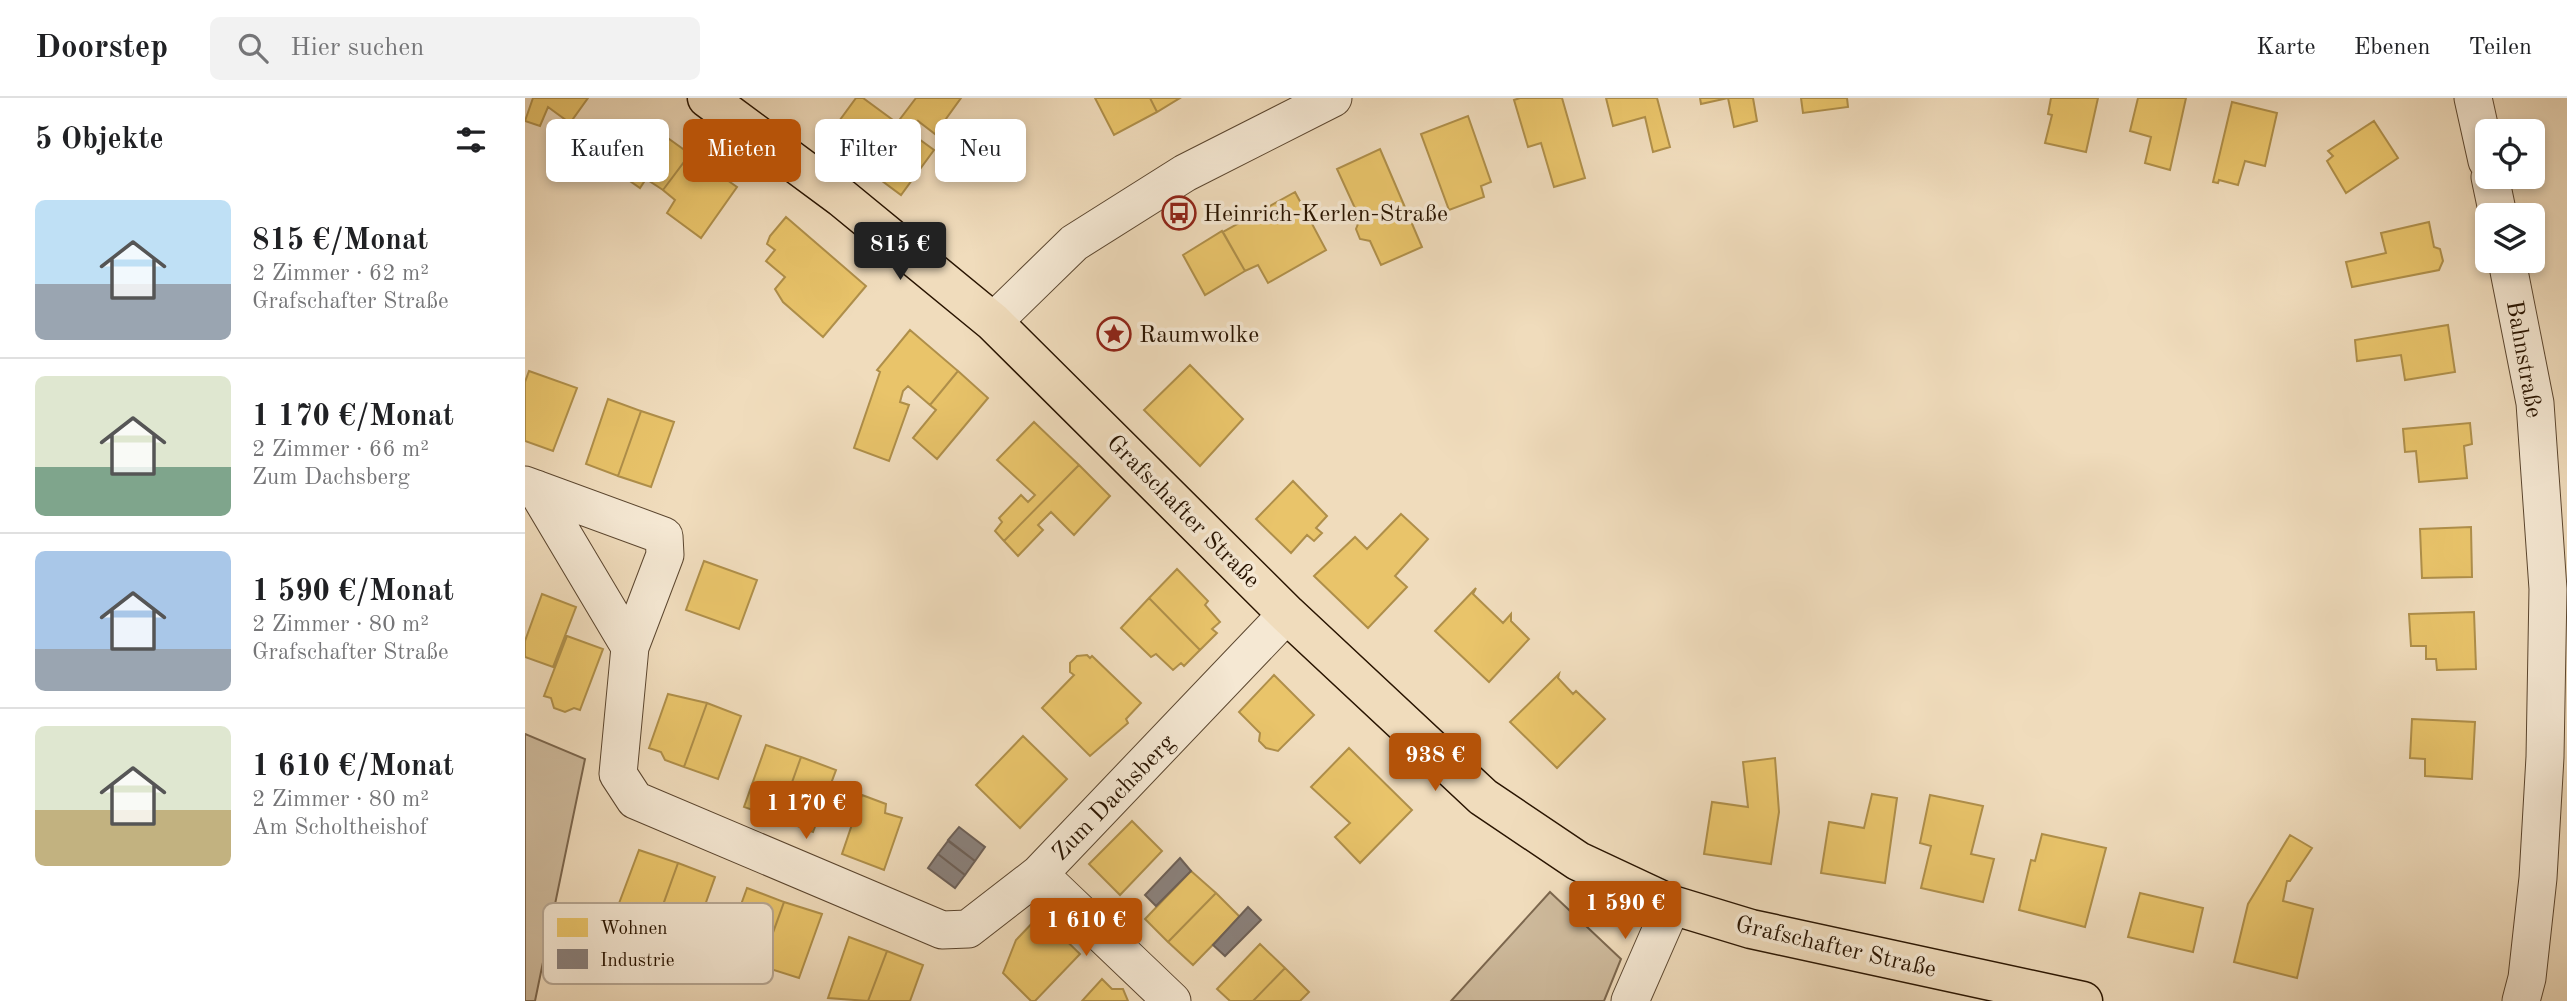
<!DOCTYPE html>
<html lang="de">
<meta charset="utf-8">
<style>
:root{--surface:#fff;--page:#f2f2f2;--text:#202124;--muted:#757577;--line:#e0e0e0;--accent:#b45309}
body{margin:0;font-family:"Old Standard TT",serif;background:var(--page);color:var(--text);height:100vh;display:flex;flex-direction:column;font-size:26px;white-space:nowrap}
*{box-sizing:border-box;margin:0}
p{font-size:23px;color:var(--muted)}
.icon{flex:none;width:38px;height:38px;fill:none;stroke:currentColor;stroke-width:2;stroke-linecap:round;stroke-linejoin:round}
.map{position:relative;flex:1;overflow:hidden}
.side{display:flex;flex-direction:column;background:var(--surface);width:525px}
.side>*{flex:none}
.guide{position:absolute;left:21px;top:21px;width:665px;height:63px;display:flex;gap:14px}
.tools{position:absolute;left:1950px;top:21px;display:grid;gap:14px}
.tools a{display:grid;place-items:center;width:70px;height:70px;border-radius:10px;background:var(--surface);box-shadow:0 4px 10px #0003;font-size:35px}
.price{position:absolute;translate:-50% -60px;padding:0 16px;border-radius:7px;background:var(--accent);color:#fff;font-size:23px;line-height:46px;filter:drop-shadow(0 2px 4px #0008)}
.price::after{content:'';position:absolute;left:50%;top:42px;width:21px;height:16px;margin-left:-10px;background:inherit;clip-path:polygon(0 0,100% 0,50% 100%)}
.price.current{background:#222;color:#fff}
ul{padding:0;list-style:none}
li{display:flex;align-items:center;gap:21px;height:175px;padding:0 35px}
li+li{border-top:2px solid var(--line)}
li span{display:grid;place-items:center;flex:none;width:196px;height:140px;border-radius:10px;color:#555}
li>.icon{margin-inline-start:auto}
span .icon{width:84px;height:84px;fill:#fffc;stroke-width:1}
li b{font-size:30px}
h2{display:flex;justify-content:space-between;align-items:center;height:84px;padding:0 35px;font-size:30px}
.pill{padding:0 24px;border-radius:10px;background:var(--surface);box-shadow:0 4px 10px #0003;font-size:24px;line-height:63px}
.pill.current{background:var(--accent);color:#fff}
header{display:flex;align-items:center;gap:42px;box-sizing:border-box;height:98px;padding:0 35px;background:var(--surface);border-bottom:2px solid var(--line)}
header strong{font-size:33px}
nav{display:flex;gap:38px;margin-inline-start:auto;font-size:24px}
.search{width:490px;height:63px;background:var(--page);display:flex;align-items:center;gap:18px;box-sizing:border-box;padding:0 24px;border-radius:10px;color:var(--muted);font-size:26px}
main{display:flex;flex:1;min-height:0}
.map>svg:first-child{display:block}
</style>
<header>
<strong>Doorstep</strong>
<div class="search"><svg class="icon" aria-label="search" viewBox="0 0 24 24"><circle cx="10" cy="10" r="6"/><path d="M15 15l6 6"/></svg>Hier suchen</div>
<nav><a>Karte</a><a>Ebenen</a><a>Teilen</a></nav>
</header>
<main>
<section class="side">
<h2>5 Objekte<svg class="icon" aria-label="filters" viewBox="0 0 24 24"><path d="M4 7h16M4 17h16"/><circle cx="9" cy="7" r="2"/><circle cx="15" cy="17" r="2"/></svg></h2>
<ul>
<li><span style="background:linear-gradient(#bfe0f5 60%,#9aa5b1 0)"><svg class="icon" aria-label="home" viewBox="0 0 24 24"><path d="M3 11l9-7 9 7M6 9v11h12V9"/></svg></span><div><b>815 €/Monat</b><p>2 Zimmer · 62 m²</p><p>Grafschafter Straße</p></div></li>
<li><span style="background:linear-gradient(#dfe7d0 65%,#7fa58c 0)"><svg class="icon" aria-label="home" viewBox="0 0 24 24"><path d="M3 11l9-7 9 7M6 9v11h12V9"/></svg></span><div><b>1 170 €/Monat</b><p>2 Zimmer · 66 m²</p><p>Zum Dachsberg</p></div></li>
<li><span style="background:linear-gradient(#a9c7e8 70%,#9aa5b1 0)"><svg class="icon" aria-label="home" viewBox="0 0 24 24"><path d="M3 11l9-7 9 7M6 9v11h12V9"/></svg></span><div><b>1 590 €/Monat</b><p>2 Zimmer · 80 m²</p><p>Grafschafter Straße</p></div></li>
<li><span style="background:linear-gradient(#dfe7d0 60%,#c2b280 0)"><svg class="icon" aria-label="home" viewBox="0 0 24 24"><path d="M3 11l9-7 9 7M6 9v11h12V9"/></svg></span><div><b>1 610 €/Monat</b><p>2 Zimmer · 80 m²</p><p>Am Scholtheishof</p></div></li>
</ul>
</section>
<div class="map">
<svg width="2042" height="903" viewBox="0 0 2042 903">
<rect width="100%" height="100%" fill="#f0dcbc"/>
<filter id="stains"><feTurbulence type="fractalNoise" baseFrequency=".00286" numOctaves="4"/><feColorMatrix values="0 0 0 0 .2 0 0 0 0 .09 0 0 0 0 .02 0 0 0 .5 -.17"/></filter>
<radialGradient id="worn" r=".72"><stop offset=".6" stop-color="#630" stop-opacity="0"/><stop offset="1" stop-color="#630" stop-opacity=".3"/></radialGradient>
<!-- green -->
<path fill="#ceba9c" stroke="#7c674e" stroke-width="2" d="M0,636l60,25 -50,242h-10z
M1025,794l71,67 -17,42h-153z"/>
<!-- homes -->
<path fill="#e9c46a" stroke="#af8f4a" stroke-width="2" d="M8,0h55l-18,25 -22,-16 -8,19 -15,-5z
M331,0h7l34,25 -31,46 -40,-30z
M391,0h45l-26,36 -17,-13 -8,12 -13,-10z
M570,0h55l7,14 -43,23z
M625,0h30l-23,14z
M995,0h42l23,80 -31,9 -13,-44 -13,4 -14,-47z
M1081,0h51l13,49 -17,5 -8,-35 -32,9z
M1175,0h53l4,23 -23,6 -6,-29 -27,6z
M1276,0h46l1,9 -45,6z
M1526,0h47l-12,54 -41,-9 7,-28 -4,-1z
M1613,0h48l-16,72 -25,-7 6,-26 -21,-6z
M1707,4l45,11 -12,53 -20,-5 -7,24 -19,-5 -1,3 -5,-1z
M943,18l23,66 -10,4 3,11 -35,13 -28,-76z
M1849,23l24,37 -52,35 -19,-32 6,-5 -5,-5z
M372,25l37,27 -33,45 -35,-26z
M126,28l39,28 -27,36 -17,-11 -6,9 -23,-16z
M855,51l42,98 -41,18 -11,-24 -10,-2 -4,-10 4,-10 -23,-50z
M165,56l47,33 -36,51 -34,-25 8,-13 -12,-10z
M770,94l31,58 -58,33 -10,-18 -13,6 -22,-39z
M261,119l80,69 -43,51 -40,-35 -8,-13 10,-12 -19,-16 9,-11 -8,-6 3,-8z
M1904,124l5,25 6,2 3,12 -4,9 -87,17 -6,-25 40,-9 -5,-20z
M697,133l23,40 -40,24 -22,-40z
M1923,227l7,47 -50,8 -4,-25 -44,6 -2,-21z
M385,232l48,41 -28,34 -22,-19 -5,5 -3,11 9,3 -20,56 -35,-13 26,-76 -3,-2z
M665,267l53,54 -43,47 -56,-56z
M4,273l48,17 -24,63 -28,-10v-59z
M433,273l30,27 -51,61 -24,-21 23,-28 -6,-5z
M83,301l33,12 -23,65 -32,-12z
M116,313l33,11 -23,65 -33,-11z
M509,324l45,43 -75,76 -9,-10 7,-9 -3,-4 22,-23 7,7 7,-7 -38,-35z
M1945,325l2,21 -8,2 3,32 -48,4 -3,-31 -11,1 -2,-23z
M554,367l31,31 -36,39 -23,-23 -13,13 5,5 -25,26 -14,-15z
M768,383l34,35 -11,12 6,5 -8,8 -7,-6 -16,18 -35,-34z
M876,416l27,25 -33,37 12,11 -39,41 -54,-52 41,-39 12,12z
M1946,429l1,50 -50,1 -2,-49z
M179,463l53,19 -18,49 -53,-19z
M652,471l31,32 -3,4 15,17 -8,7 5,4 -17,17 -51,-52z
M951,490l-3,6 30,29 8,-9v7l18,18 -40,43 -54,-51z
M17,496l34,13 -23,60 -28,-10v-16z
M624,500l51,52 -16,16 -3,-3 -8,7 -17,-16 -5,3 -30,-29z
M1949,514l2,57 -39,1 -1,-11h-10v-13h-15l-2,-32z
M42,538l36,13 -23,61 -6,-2 -9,4 -11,-4 -3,-10 -7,-2z
M562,557l3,3 2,-2 49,47 -15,16 2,4 -38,33 -48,-48 32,-33 -4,-3v-9l7,-7z
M1034,576l-1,4 15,16 3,-3 29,28 -48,49 -47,-46z
M749,577l40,40 -36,36 -12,-3 -7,-7 1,-8 -21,-21z
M143,596l39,9 -23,64 -19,-7 -4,-8 -12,-4z
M182,605l34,13 -23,63 -34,-12z
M1887,621l63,3 -3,57 -47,-3v-17l-15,-1z
M498,638l44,43 -47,49 -44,-43z
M241,647l35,12 -22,62 -35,-12z
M824,650l63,62 -52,53 -25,-26 15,-14 -39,-36z
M276,659l35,13 -23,62 -34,-13z
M1250,660l4,54 -8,52 -67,-10 8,-52 36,5 -5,-45z
M1347,696l25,4 -12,85 -64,-10 8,-51 35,6z
M337,697l24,9 -1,9 17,5 -18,52 -42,-16z
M1405,697l53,11 -12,48 23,5 -11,43 -62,-14 10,-42 -11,-3z
M607,723l30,30 -42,44 -31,-31z
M1517,736l64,14 -21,79 -66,-17 12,-50 4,1z
M1765,737l22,13 -22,33h-3l-4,20 30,8 -16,69 -63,-16 14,-58z
M114,752l39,13 -23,64 -40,-13z
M153,765l37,14 -21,59 -37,-14z
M666,773l25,22 -48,49 -23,-23z
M222,790l37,14 -23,64 -37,-14z
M691,795l24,24 -47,48 -25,-23z
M1615,795l63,15 -10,44 -65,-15z
M259,804l38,12 -23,64 -38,-12z
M515,817l40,39 -45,47h-4l-28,-28 13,-33z
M324,839l38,14 -19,50 -40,-3z
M735,846l25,24 -32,33h-23l-13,-12z
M362,853l36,14 -13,36h-42z
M760,870l24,24 -9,9h-47z
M577,881l10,10h11l5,12h-46z"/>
<!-- industry -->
<path fill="#8a817c" stroke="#6d6057" stroke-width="2" d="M434,729l26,20 -10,14 -27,-21z
M423,743l27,20 -10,14 -27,-21z
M413,756l27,21 -10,13 -27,-20z
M655,760l11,13 -35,35 -11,-11z
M723,809l13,13 -36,36 -12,-11z"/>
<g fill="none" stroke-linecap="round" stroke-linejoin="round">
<defs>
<path id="minor" d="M1948,0l14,63
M1965,79l8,38
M1982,163l28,142 13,186 -3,168 -7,121 -11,100 -6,23
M468,224l81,-79 111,-70 148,-75
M0,387l139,51 1,19 -35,92 -12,127 17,26 307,130 26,-1 71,-55 248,-260
M11,391l94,158
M514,776l133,127
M1105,903l42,-96"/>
<path id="major" d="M182,0l135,100 151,124 294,292 196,183 95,64 94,44 79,24 332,72"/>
</defs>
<!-- minor casing -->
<use href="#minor" stroke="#5b462f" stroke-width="39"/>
<!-- major casing -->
<use href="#major" stroke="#291400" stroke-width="41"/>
<!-- minor -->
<use href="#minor" stroke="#f5e8d3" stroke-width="37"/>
<!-- major -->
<use href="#major" stroke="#f0dcbc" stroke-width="38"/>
</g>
<!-- icons -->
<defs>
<symbol id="bus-ring" viewBox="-11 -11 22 22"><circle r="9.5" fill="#f5e8d3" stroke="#8f2418" stroke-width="1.5"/><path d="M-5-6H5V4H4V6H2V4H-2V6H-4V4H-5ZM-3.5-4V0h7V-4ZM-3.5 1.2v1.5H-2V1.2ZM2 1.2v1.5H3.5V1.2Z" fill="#8f2418"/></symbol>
<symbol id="sight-ring" viewBox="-11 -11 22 22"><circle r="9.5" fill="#f5e8d3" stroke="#8f2418" stroke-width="1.5"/><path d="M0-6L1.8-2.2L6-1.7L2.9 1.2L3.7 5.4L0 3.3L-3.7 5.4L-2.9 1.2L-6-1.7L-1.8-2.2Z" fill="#8f2418"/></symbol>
</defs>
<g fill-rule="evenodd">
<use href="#bus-ring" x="635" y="96" width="38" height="38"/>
<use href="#sight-ring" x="570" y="217" width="38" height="38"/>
</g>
<g text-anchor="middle" stroke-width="7" stroke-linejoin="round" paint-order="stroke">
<!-- poi labels -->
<g font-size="24" fill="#291400" stroke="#f5e8d3" text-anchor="start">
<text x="678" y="123">Heinrich-Kerlen-Straße</text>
<text x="614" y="244">Raumwolke</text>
</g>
<!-- street labels -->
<g font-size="24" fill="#291400" stroke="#f5e8d3">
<text transform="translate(2000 261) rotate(80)" y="8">Bahnstraße</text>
<text transform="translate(659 413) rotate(45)" y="8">Grafschafter Straße</text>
<text transform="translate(588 699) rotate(-46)" y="8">Zum Dachsberg</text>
<text transform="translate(1311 848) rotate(13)" y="8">Grafschafter Straße</text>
</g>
</g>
<!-- legend -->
<rect x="18" y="805" width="230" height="81" rx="10" fill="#f5e8d3" stroke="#b8a894" stroke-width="2"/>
<rect x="32" y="820" width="31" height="19" fill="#e9c46a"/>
<rect x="32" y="851" width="31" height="20" fill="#8a817c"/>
<g font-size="19" fill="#291400">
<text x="75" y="836">Wohnen</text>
<text x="75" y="868">Industrie</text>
</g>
<rect width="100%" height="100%" filter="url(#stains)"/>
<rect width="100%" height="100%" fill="url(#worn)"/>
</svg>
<div class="tools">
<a><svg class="icon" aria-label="locate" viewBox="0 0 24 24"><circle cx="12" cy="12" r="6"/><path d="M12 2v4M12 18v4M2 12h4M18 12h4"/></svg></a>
<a><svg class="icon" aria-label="layers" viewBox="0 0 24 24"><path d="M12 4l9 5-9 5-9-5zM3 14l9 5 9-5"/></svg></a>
</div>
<b class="price current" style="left:375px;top:184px">815 €</b>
<b class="price" style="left:910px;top:695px">938 €</b>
<b class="price" style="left:281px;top:743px">1 170 €</b>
<b class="price" style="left:1100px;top:843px">1 590 €</b>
<b class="price" style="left:561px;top:860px">1 610 €</b>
<div class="guide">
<a class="pill">Kaufen</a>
<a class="pill current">Mieten</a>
<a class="pill">Filter</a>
<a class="pill">Neu</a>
</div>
</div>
</main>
